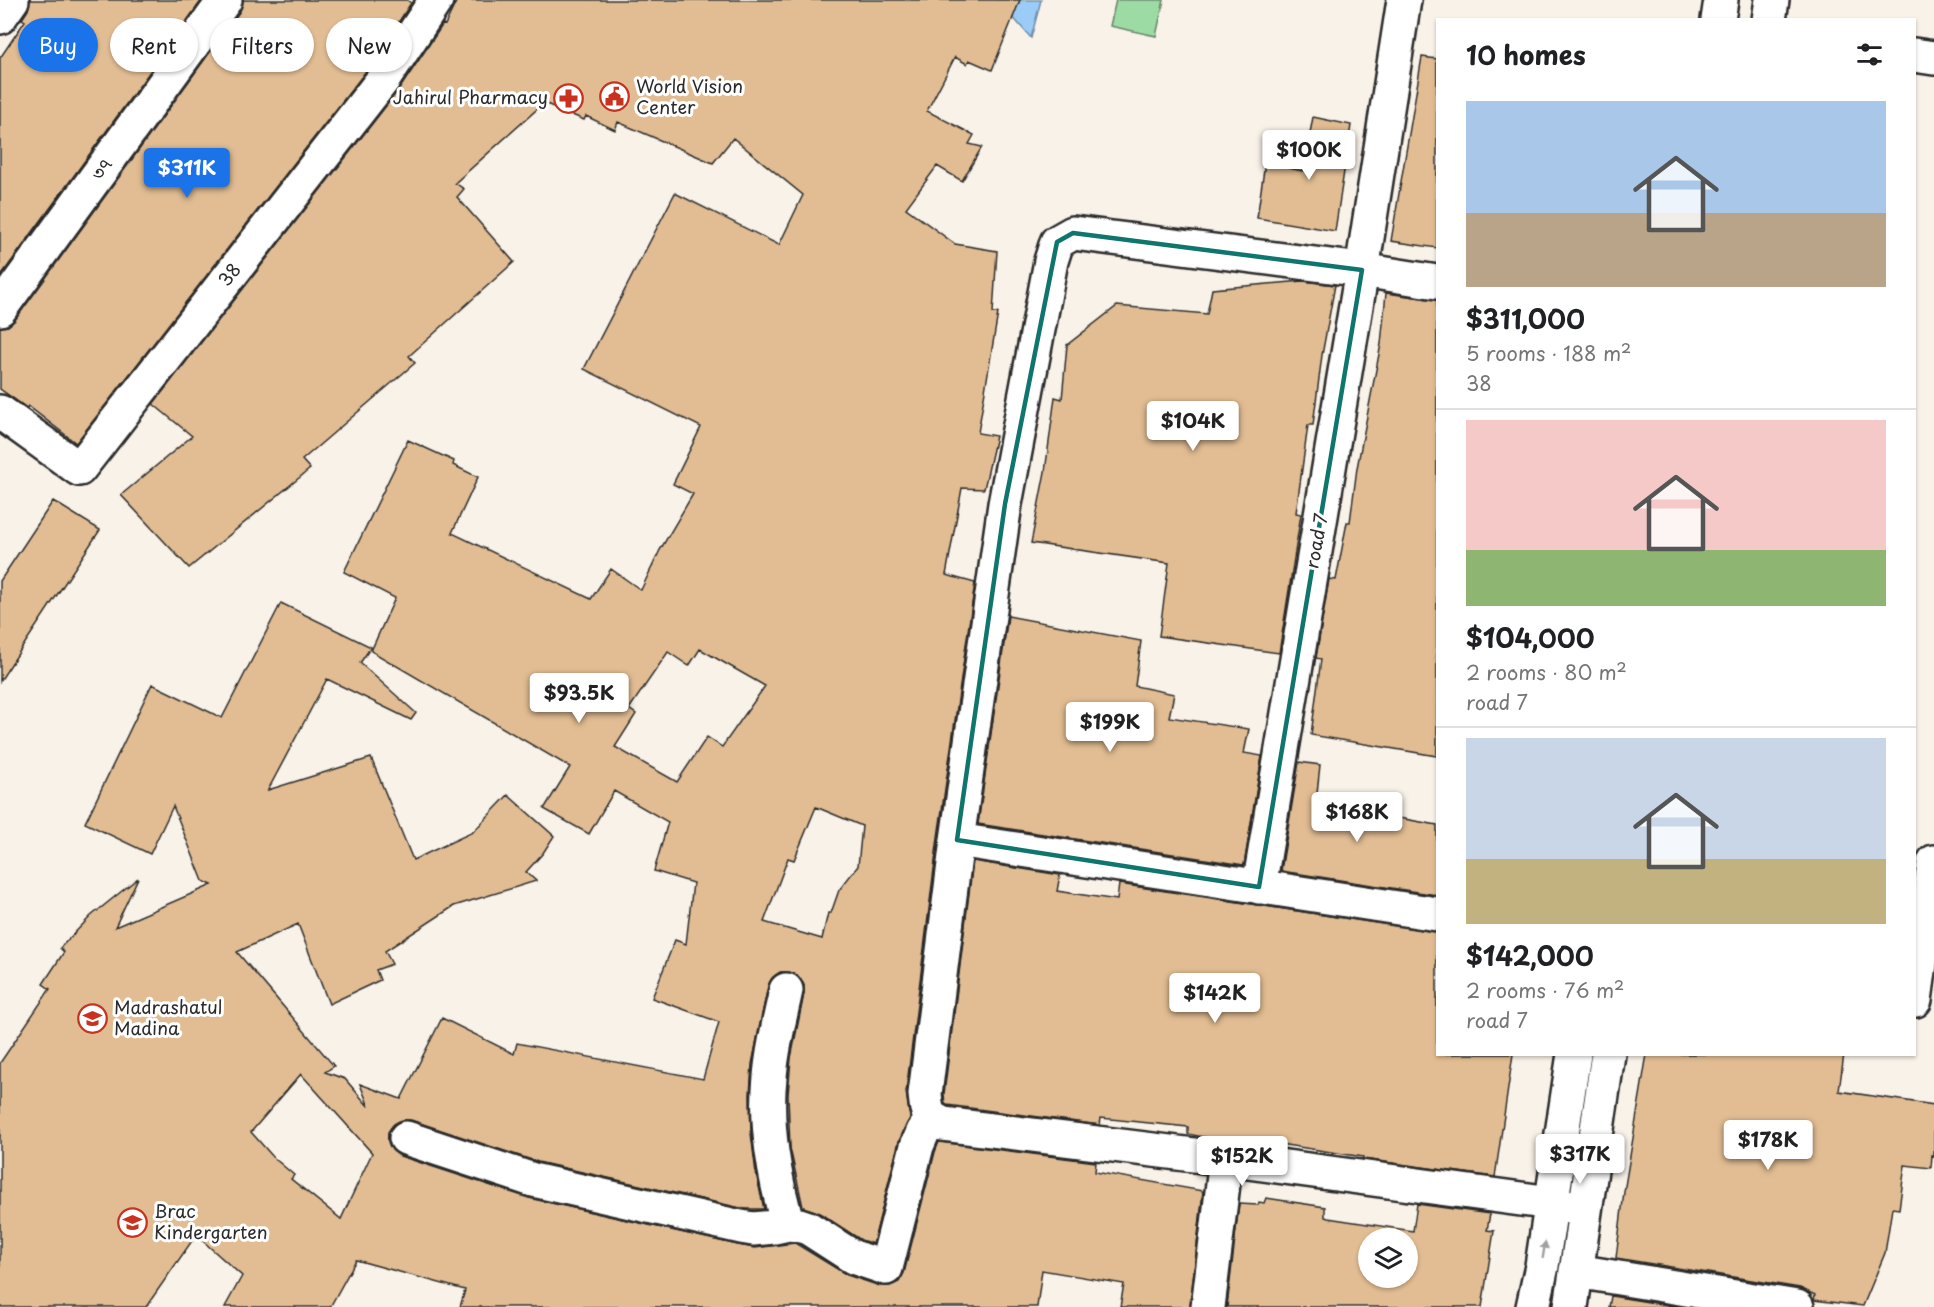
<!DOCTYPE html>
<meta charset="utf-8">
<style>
:root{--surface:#fff;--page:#f2f2f2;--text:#202124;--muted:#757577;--line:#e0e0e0;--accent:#1a73e8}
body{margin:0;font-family:"Playpen Sans","Noto Sans Bengali",sans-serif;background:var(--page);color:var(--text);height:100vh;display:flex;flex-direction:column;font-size:22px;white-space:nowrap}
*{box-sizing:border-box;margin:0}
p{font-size:20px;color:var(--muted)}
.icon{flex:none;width:33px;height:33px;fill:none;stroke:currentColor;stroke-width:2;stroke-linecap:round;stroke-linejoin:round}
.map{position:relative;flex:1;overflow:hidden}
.panel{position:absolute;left:1436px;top:18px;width:480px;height:1038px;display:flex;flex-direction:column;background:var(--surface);border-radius:0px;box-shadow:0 2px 4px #0004}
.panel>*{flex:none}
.hud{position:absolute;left:18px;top:18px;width:570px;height:54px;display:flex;gap:12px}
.controls{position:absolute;left:1358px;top:1228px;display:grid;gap:12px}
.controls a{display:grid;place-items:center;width:60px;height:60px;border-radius:50%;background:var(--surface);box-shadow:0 2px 4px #0004;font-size:30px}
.price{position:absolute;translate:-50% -51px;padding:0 14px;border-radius:6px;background:#fff;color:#222;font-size:20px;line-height:39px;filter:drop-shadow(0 2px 3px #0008)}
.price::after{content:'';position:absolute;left:50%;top:36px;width:18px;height:14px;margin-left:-9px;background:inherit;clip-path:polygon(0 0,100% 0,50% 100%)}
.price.selected{background:var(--accent);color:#fff}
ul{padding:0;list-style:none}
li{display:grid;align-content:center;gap:12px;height:318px;padding:0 30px}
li+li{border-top:2px solid var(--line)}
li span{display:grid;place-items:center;height:186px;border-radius:0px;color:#555}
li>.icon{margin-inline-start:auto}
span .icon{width:108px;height:108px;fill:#fffc;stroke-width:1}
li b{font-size:26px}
h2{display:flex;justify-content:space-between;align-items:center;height:72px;padding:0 30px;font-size:26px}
.tag{padding:0 21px;border-radius:27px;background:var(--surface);box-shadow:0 2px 4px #0004;font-size:21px;line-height:54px}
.tag.selected{background:var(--accent);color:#fff}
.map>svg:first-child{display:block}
</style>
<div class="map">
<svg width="1934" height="1307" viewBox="0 0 1934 1307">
<rect width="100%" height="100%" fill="#f9f2e9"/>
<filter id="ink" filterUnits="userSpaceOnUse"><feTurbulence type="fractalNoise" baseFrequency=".0167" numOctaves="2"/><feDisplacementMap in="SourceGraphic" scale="12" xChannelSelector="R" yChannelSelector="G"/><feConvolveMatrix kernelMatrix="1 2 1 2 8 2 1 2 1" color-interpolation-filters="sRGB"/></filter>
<g filter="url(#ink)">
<!-- green -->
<path fill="#9ddba4" stroke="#648368" stroke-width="1.5" d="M1116,0h48l-8,36 -46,-10z"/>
<!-- water -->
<path fill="#9bccf8" stroke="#6e8ca6" stroke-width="1.5" d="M998,0h43l-10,38z"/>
<!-- building -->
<path fill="#e2bd93" stroke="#2b2b2b" stroke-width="1.5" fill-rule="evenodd" d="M30,0h172l-202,277v-219l25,-37 -3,-2 6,-9z
M243,0h164l4,3 -41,63 -294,377 -48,-37 -1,2 -27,-19v-62l8,-1 7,-6 225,-309z
M457,0h563l-28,70 -23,-10 -2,4 -12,-7 -28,54 47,24 -5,9 13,3 -20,34 -25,-15 -31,42 49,36 42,7 -4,62h5l-20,120 18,3 -12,53 -22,-1 -16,87 29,8 -37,254 -32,255 4,26 -11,23 -26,103 -12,-4 -43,-28 -15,-5 -13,-59 -2,-53 3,-37 13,-64v-9l-6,-9 -9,-4h-9l-8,6 -4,8 -16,78 -2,31 1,38 5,40 8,36h-19l-207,-47 -127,-42h-8l-9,4 -6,8v9l4,9 8,6 129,42 209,47 17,3 40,-5 52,32 33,11h10l9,-4 5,-9 31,-121 4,-10 157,20 -1,10 108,19 -13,116h-70l4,-23 -82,-14 -5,37h-577l5,-17 -109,-30 -26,47h-105l17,-31 -46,-41 -50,72h-146v-244l50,-74 -7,-5 21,-32 -4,-4 31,-32 47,-38 -23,49 97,-42 -9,-4 -30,-75 -23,48 -65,-31 67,-139 70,34 59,-115 90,44 -11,16 56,50 -5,7 -84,-41 -59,111 103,-32 42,102 60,-28 35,-37 46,41 -11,17 -17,19 10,9 -82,25 -69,45 7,13 -16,6 4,10 -51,24 -31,-80 -61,28 97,114 -9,6 20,7 24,28 -9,-23 41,15 41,-81 72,36 3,-11 186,36 16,-57 -67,-24 23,-58 11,4 7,-61 -39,-12 14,-49 -54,-31 -25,43 -45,-25 26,-42 -199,-116 24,-53 -51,-26 64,-132 46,21 -1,4 25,12 -26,56 139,66 20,-30 30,21 19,-40 33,-56 -20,-10 28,-57 -117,-58 91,-176 104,52 24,-50 -70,-57 -20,25 -95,-41 -3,8 -29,-14 -2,4 -40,-17 -89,80 9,6 -7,8 57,65 -105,94 6,7 -113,97 8,9 -121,99 -68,-73 71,-59 -39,-32 247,-316 43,-64 2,1zM700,649l65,37 -43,61 -15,-10 -30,45 -62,-35 21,-33 -7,-5 39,-57 21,14zM816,807l46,19 -4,40 -19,24 -8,23h-3l-6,26 -58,-17 24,-64 6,2zM301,1074l71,79 -31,66 -50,-40 3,-4 -20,-17 -23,-26z
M1422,57l15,2v189l-46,-7z
M1313,117l38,8 -16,106 -78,-13 8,-55 38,8z
M1303,281l32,4 -13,70 -9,70h-5l-12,88 5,1 -22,139 -120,-17 10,-73 -138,-20 14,-71 10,-75 7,2 5,-54 50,-39 90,8 5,-25z
M1386,293l51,7v456l-126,-21 10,-76 -5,-1 13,-79 7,1 11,-58h3l7,-54 24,-124z
M53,501l47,29 -100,151v-100z
M1008,616l133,25 -6,45 39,8 -5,23 80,12 -5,24 18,3 -18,109 -266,-41z
M1299,762l21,3 -4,38 121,22v70l-156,-24z
M973,861l87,14 -3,16 60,9 2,-16 318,48v122h76l-18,123 -132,-18v-2l-104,-16v3l-51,-6 -20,-4v-7l-87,-9 -1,7 -153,-20 -2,-1 -1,-10z
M1647,1054h197l-5,37 95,14v51l-2,-1 -1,13 -26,-3 -6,44 -7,-1 -7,45 -22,53 -49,-6 1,-5 -15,-7 -184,-30 8,-66z
M1266,1198l59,9v10l3,1 85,13 4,-27 73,10 -3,16 7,1 -12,76h-255l12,-103 19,1 1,-3 5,1zM1368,1239h39v39h-39z
M1611,1296l69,11h-71z"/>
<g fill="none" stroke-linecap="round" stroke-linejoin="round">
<defs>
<path id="street" d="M1404,0l-42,270 -289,-37 -16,9 -6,19 -46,243 -48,336 -32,254c2,18 1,22 18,30l283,35 325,44 29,6
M0,17l12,-17
M1914,55l20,3
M0,309l225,-309
M0,412l79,57 306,-392 51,-77
M957,840l480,74
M1259,887l103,-617 75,12
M786,990c-6,29 -14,58 -16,87 -5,46 4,102 18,147
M1915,1000l19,-138
M406,1138l127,42 208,47 12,2 21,-2 14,-3 11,1 9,3 45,29 33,11 31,-122 6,-14 9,-13
M1576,1271l221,36
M1208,1307l18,-148"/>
<path id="secondary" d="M1718,20l3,-20
M1769,20l3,-20
M1533,1307l9,-41 32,-212
M1571,1307l37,-253"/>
</defs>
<!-- street casing -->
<use href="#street" stroke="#2b2b2b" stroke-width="38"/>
<!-- secondary casing -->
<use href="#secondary" stroke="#2b2b2b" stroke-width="38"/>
<!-- street -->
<use href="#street" stroke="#fff" stroke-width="33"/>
<!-- secondary -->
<use href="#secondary" stroke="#fff" stroke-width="33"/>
</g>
<!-- one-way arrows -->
<defs><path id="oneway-solid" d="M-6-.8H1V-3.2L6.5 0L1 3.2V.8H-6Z" transform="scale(1.5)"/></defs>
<use fill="#a0a0a0" href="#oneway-solid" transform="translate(1544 1250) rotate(-81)"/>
</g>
<!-- marked area -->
<path fill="none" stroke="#0f766e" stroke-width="4.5" stroke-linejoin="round" d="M1073,233l289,37 -103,617 -302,-47 48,-336 52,-262z"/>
<!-- icons -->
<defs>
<symbol id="civic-ring" viewBox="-11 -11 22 22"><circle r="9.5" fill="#fff" stroke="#c8321e" stroke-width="1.5"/><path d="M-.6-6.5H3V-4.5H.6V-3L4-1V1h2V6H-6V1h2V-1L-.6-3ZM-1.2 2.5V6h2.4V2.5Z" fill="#c8321e"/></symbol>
<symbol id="pharmacy-ring" viewBox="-11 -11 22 22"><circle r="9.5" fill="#fff" stroke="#c8321e" stroke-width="1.5"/><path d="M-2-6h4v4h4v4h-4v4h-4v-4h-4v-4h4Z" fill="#c8321e"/></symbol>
<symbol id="school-ring" viewBox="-11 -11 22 22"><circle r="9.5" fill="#fff" stroke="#c8321e" stroke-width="1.5"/><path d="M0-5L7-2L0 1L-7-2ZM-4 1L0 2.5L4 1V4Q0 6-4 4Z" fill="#c8321e"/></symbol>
</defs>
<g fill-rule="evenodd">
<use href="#civic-ring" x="598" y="80" width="33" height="33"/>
<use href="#pharmacy-ring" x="552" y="82" width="33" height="33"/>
<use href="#school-ring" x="76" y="1002" width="33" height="33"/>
<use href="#school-ring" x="116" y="1206" width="33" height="33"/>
</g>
<g text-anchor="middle" stroke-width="6" stroke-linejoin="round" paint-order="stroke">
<!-- poi labels -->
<g font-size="18" fill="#2b2b2b" stroke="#fff" text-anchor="start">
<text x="636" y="93">World Vision<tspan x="636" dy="21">Center</tspan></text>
<text x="548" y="104" text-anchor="end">Jahirul Pharmacy</text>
<text x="114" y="1014">Madrashatul<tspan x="114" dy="21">Madina</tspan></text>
<text x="154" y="1218">Brac<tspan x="154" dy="21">Kindergarten</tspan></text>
</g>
<!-- street labels -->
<g font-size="18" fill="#2b2b2b" stroke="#fff">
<text transform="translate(102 169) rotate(-54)" y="6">৩৭</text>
<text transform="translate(230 275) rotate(-52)" y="6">38</text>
<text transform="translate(1317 541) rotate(-80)" y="6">road 7</text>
</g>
</g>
</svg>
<div class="controls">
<a><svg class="icon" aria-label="layers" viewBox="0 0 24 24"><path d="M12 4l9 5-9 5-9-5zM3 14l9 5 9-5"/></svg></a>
</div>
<b class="price" style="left:1309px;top:181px">$100K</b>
<b class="price selected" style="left:187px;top:199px">$311K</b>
<b class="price" style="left:1193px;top:452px">$104K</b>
<b class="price" style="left:579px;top:724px">$93.5K</b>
<b class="price" style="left:1110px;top:753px">$199K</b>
<b class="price" style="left:1357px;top:843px">$168K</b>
<b class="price" style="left:1215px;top:1024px">$142K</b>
<b class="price" style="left:1768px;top:1171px">$178K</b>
<b class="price" style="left:1580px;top:1185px">$317K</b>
<b class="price" style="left:1242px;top:1187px">$152K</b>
<div class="hud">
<a class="tag selected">Buy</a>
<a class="tag">Rent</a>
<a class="tag">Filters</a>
<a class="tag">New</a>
</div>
<section class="panel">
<h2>10 homes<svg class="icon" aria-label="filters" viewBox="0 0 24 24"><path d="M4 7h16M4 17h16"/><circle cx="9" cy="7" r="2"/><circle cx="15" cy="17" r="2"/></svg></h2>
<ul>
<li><span style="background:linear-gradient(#a9c7e8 60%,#b9a48a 0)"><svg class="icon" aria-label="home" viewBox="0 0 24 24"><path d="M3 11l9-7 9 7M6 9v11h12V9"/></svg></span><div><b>$311,000</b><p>5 rooms · 188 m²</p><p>38</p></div></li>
<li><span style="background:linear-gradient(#f6c9c9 70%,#8fb573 0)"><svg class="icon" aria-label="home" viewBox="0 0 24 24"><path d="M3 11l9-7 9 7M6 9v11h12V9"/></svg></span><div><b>$104,000</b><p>2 rooms · 80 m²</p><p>road 7</p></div></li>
<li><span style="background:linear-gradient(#c9d6e8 65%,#c2b280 0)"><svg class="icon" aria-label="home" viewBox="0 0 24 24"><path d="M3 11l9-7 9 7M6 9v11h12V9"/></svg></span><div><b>$142,000</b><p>2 rooms · 76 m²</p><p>road 7</p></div></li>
</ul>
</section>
</div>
